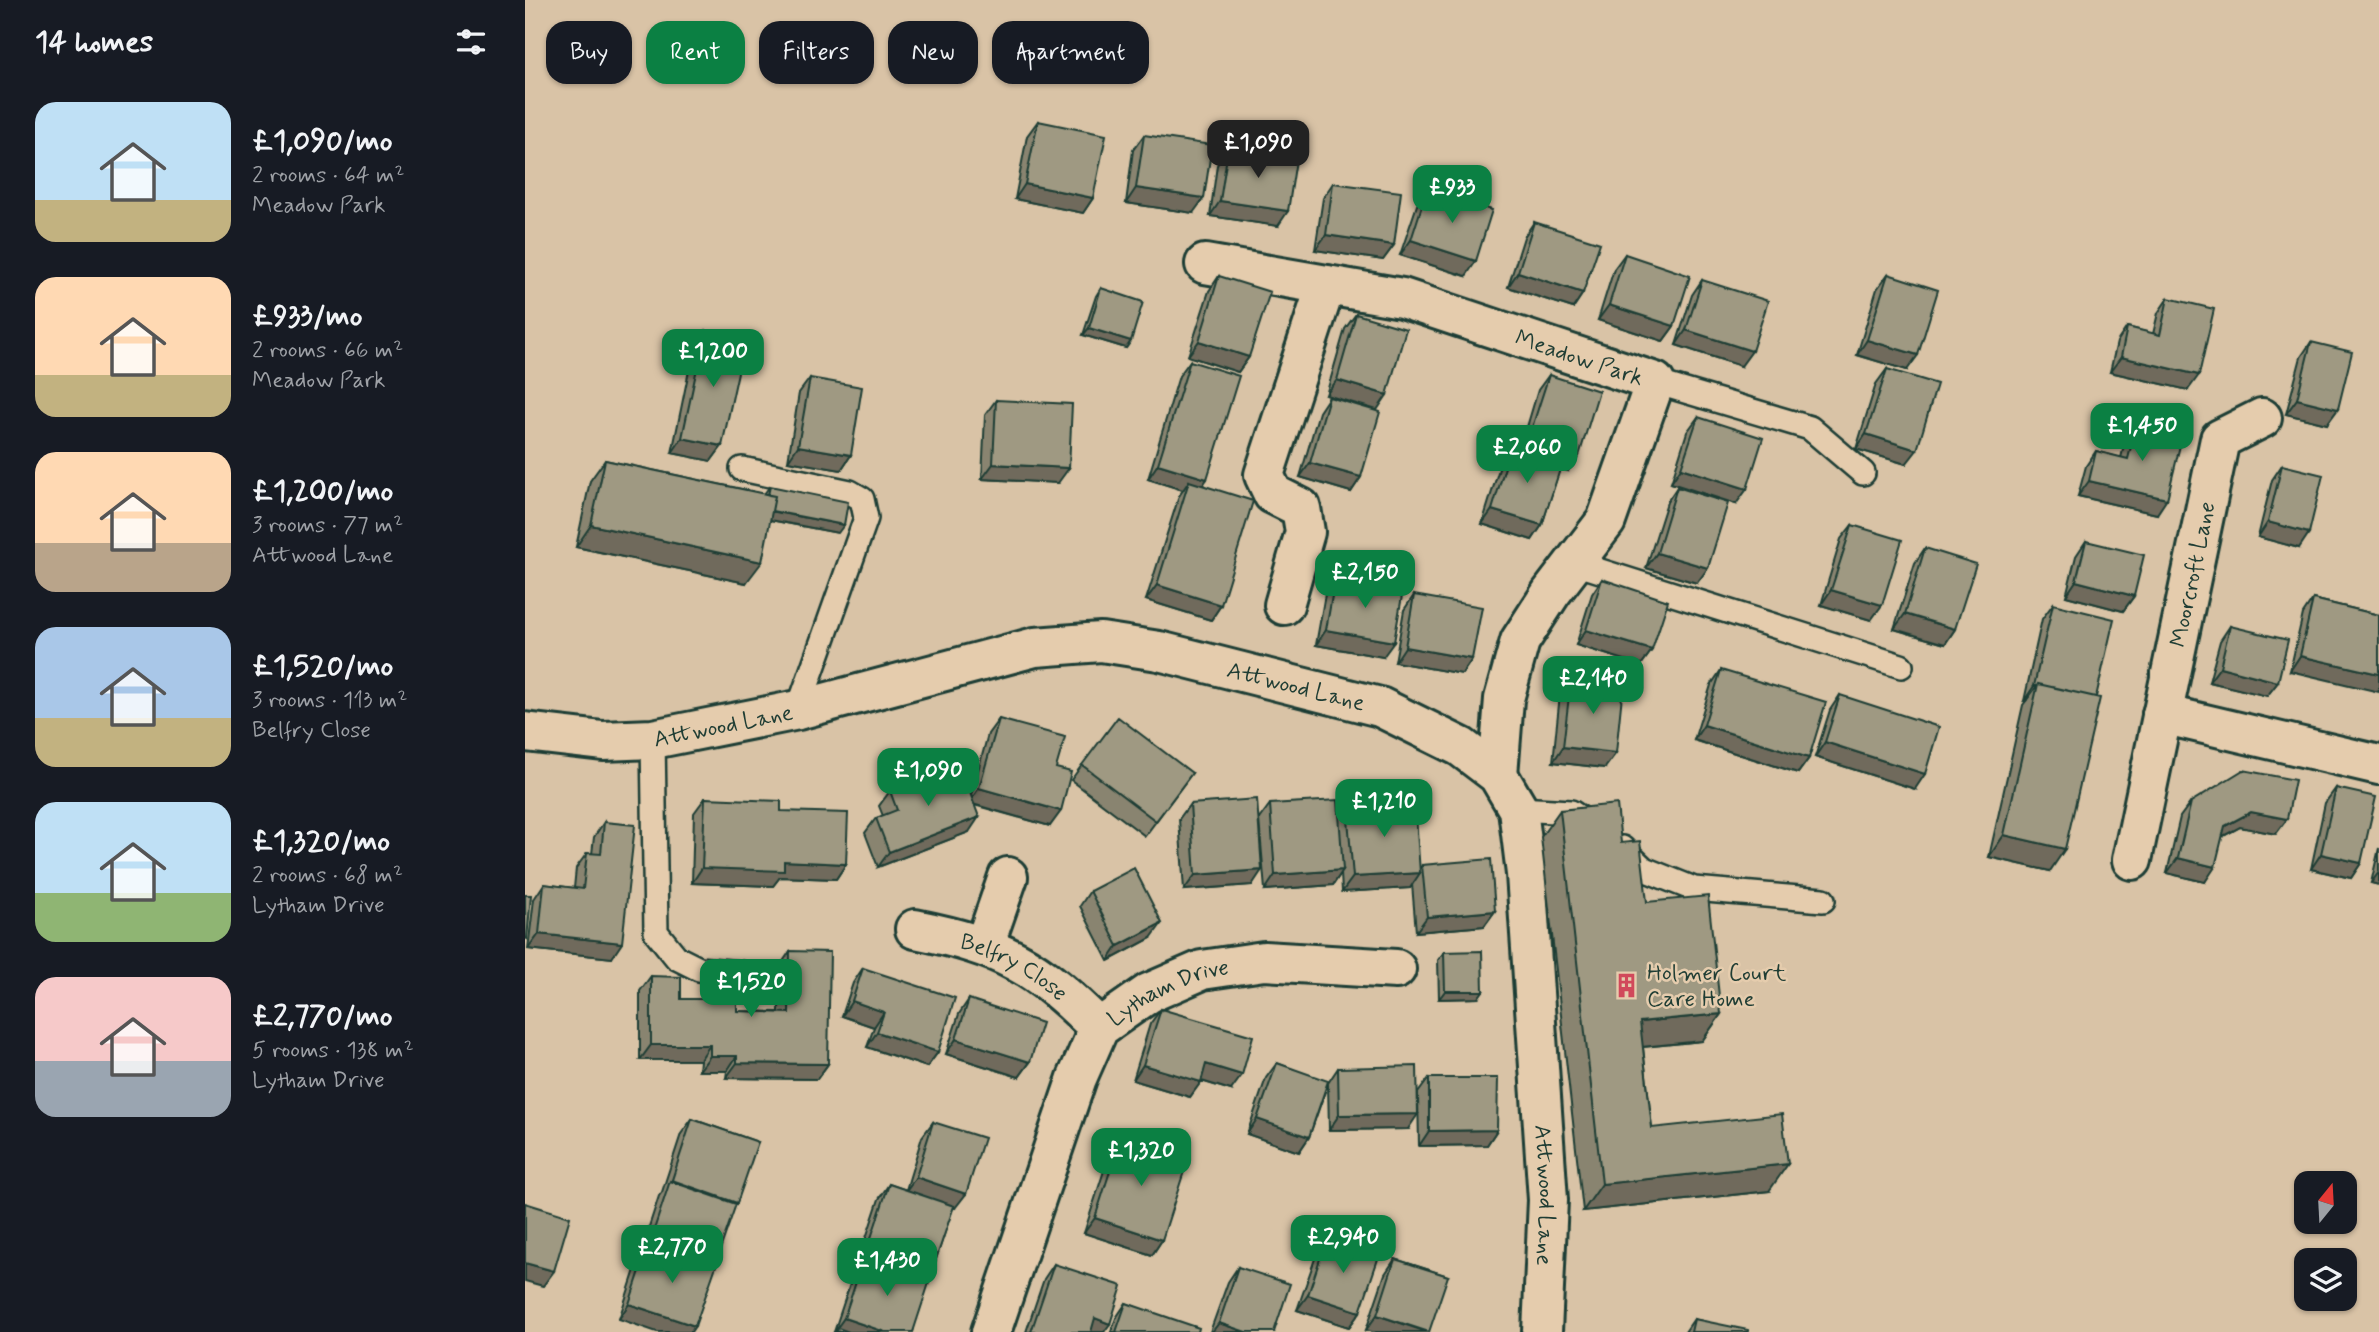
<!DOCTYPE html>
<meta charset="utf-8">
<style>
:root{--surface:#171b24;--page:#242831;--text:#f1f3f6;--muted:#9ea1a6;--accent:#0b8043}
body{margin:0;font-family:Mynerve,sans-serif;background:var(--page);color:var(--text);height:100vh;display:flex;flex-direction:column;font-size:26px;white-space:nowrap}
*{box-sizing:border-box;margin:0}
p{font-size:23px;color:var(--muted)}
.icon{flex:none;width:38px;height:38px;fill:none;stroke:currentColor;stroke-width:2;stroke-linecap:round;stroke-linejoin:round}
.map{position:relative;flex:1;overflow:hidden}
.details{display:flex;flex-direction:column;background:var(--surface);width:525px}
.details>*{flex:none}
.hud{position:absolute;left:21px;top:21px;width:665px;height:63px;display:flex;gap:14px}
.needle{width:46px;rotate:18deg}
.tools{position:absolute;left:1769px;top:1171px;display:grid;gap:14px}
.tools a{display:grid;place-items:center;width:63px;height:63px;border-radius:14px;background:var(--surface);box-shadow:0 2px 5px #0004;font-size:35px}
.price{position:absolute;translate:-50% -60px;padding:0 16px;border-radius:14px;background:var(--accent);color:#fff;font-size:23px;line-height:46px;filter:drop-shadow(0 2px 4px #0008)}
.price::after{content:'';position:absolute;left:50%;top:42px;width:21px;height:16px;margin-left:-10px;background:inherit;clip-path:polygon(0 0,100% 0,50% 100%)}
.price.active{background:#222;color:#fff}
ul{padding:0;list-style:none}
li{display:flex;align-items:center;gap:21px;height:175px;padding:0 35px}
li span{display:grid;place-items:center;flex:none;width:196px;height:140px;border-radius:21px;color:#555}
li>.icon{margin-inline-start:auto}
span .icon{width:84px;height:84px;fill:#fffc;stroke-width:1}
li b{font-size:30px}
h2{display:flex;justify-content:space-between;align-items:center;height:84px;padding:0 35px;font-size:30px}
.tag{padding:0 24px;border-radius:21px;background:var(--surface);box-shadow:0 2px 5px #0004;font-size:24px;line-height:63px}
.tag.active{background:var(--accent);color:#fff}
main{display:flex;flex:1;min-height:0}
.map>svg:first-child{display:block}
</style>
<main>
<section class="details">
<h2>14 homes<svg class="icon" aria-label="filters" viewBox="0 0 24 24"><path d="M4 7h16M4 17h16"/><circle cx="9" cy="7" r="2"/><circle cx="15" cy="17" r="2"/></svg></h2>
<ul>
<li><span style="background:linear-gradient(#bfe0f5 70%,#c2b280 0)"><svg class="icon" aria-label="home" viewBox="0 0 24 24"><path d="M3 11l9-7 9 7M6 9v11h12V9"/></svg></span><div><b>£1,090/mo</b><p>2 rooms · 64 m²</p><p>Meadow Park</p></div></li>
<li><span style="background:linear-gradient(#ffd9b3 70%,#c2b280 0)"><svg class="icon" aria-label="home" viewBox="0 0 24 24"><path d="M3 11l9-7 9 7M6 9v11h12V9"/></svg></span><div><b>£933/mo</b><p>2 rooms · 66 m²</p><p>Meadow Park</p></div></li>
<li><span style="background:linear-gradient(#ffd9b3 65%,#b9a48a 0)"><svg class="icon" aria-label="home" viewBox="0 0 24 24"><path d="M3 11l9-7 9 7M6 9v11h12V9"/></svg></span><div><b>£1,200/mo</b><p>3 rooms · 77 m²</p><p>Attwood Lane</p></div></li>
<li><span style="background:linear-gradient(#a9c7e8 65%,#c2b280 0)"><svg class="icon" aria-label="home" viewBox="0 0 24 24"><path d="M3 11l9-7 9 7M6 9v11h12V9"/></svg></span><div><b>£1,520/mo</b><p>3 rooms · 113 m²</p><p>Belfry Close</p></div></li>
<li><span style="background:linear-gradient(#bfe0f5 65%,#8fb573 0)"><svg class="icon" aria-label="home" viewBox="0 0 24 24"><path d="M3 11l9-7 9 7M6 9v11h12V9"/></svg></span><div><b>£1,320/mo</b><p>2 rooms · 68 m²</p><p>Lytham Drive</p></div></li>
<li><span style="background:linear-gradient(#f6c9c9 60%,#9aa5b1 0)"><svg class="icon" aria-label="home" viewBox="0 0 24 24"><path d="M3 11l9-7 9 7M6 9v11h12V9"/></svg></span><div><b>£2,770/mo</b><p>5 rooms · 138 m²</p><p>Lytham Drive</p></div></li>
</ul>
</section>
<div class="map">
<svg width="1854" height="1332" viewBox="0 0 1854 1332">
<rect width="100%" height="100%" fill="#d9c3a6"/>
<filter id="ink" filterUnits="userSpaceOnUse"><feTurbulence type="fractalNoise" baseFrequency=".0143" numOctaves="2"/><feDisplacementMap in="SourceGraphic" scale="14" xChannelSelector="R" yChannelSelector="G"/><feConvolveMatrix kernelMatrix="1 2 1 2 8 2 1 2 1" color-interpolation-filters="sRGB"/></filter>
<g filter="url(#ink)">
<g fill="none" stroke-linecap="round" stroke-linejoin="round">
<defs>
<path id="lane" d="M1130,382l155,46 53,45
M217,469l108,23 12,7 4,19 -68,192
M1050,563l326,103
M128,739l3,193 21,26 22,11 40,4
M993,809l53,3 15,10
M1097,848l22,21 50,20 129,11"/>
<g id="street">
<path id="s1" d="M680,264l197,34 253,84 -49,139 -55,72 -31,48 -16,58 -6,76"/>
<path d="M759,605l21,-73 -4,-24 -28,-14 -9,-19 62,-190"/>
<path d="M1637,714l217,51"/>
<path id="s2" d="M0,732l78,9 50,-2 145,-29 237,-63 66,-5 58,9 221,56 81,40 37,28 20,34 8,65 22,326 -6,132"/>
<path id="s3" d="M1607,860l88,-421 42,-21"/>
<path id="s4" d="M390,929c88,18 120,35 184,99"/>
<path d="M459,946l24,-69"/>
<path id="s5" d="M466,1332l86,-254 22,-50 50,-35 53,-23 62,-9 132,8"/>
</g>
</defs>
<!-- lane casing -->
<use href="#lane" stroke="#1f3d34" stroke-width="28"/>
<!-- street casing -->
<use href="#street" stroke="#1f3d34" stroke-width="44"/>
<!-- lane -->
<use href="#lane" stroke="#e5ccad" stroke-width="23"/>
<!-- street -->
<use href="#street" stroke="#e5ccad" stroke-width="38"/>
</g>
<!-- wall -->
<path fill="#898470" stroke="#1f3d34" stroke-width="2" d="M513,121l55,77 -10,15 -68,-14 12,-63z
M619,135l49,78 -67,-10 7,-53z
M703,150l50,76 -68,-10 7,-51z
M808,183l61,62 -11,15 -68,-10 8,-52z
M902,190l39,86 -66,-21 17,-50z
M1009,222l49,71 -10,15 -65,-21 16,-50z
M1100,254l49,72 -11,15 -65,-21 16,-51z
M1363,274l19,96 -50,-15 20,-66z
M694,276l30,81 -11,15 -50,-16 21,-65z
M1177,280l39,86 -65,-21 16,-50z
M576,288l30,53 -5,7 -43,-13 13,-39z
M1643,298l20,92 -78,-18 7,-30 10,-15 26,7 5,-21z
M831,314l21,96 -51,-15 19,-66z
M180,331l17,115 -11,15 -39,-8 22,-107z
M1786,342l16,82 -41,-10 15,-57z
M665,361l13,124 18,120 -10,15 -65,-20 33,-104 4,-6 -35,-11 31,-103z
M1362,369l19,95 -50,-15 20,-65z
M1024,375l19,96 -8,-3 -18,57 -10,15 -50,-16 20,-65 10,-15 9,3 17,-57z
M285,378l41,77 -10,15 -53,-9 11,-68z
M804,397l32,80 -10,15 -51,-15 19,-65z
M471,400l62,83 -76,-4 3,-64z
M1173,417l38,87 -65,-21 16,-51z
M1612,422l20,92 -79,-18 8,-30 10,-15 25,7 5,-21z
M80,460l159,34 6,-8 68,47 -68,-13 -24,63 -170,-36 14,-66z
M1757,465l17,83 -41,-11 14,-57z
M1152,487l20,96 -51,-15 21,-66z
M1327,525l19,95 -50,-15 20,-66z
M1561,541l48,55 -11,15 -57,-15 10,-40z
M1400,548l30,81 -10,15 -51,-15 21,-66z
M810,579l48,78 -67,-12 9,-51z
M1077,579l50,71 -11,15 -65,-20 16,-51z
M889,595l58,64 -10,15 -67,-12 9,-52z
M1788,599l66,16 -89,56 13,-57z
M1528,604l-3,267 -61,-14 34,-152 3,-4h-2l18,-82z
M1705,626l48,56 -11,14 -58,-14 11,-41z
M1196,670l88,88 -11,15 -104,-33 17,-55z
M1046,679l34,89 -52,-6 7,-68z
M1315,695l75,94 -100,-32 15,-47z
M474,719l57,49 -6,58 -76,-21 -5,27 -91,35 -13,-34 11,-15 7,-2 -4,-10 11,-15 81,5 17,-62z
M557,765l110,8 -47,63 -74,-56z
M1811,788l25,75 -10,15 -40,-9 14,-66z
M180,798l76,13 65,53 -10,15 -56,-2 -7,9 -81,-3 2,-70z
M1666,802l85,32 -36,-7 -18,10 -17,45 -38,-9 13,-56z
M665,804l62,81 -68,5 -5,-71z
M745,804l69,14 8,-11 73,61 2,-3 73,46 -11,15 -68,6 -4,-48 -2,4 -68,4 -1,-19 -8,12 -68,5 -6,-71z
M1035,810l61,33 26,59 74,112 -19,27 -59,6 9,81 117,63 -186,20 -42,-374z
M79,822l8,136 -84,-9 6,-50 10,-15 30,4 2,-20 11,-15 5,1 2,-17z
M1854,848v37l-8,-2z
M565,891l61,47 -43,23 -28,-55z
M265,951l38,113 -11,15 -91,-1 1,-7h-28l1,-11h-60v-69l11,-15 30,23 56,12 42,1 1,-46z
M919,952l34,46 -39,1 -1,-39z
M338,968l75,84 -11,15 -60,-20 7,-20 -32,-11 11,-33z
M444,999l61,63 -11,15 -73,-23 13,-40z
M636,1009l70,81 -30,-9 -11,16 -57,-17 17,-56z
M752,1063l51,20 10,-15 70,61 -79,1 -1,-47 -19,54 -10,15 -52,-18 19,-56z
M904,1078l68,52 -10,15 -68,1 -1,-53z
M167,1119l66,23 -139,177 40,-123 3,-4 19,-58z
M408,1122l22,86h-2l-19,57 -9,13 -12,54h-79l20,-60 8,-12 -3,-1 20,-60 10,-15 17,6 16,-53z
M596,1137l41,103 -10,15 -68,-22 26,-81z
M802,1238l33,74 -11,15 -52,-17 20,-57z
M870,1259l53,17 -82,54 19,-56z
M529,1264l50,68h-78l18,-53z
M713,1267l36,65h-64l18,-50z
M601,1303l72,29h-87l5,-14z
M1169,1319l54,13h-63z"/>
<!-- shaded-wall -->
<path fill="#6f6b5b" stroke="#1f3d34" stroke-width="2" d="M500,184l68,14 -10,15 -68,-14z
M611,188l68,10 -11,15 -67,-10z
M695,201l68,10 -10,15 -68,-10z
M801,235l68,10 -11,15 -68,-10z
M886,240l65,21 -10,15 -66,-21z
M993,272l65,21 -10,15 -65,-21z
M1084,305l65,21 -11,15 -65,-21z
M564,328l42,13 -5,7 -43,-13z
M1161,330l66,21 -11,15 -65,-21z
M1342,340l51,15 -11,15 -50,-15z
M674,341l50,16 -11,15 -50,-16z
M1596,357l78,18 -11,15 -78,-18z
M812,380l50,15 -10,15 -51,-15z
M1772,399l41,10 -11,15 -41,-10z
M1341,434l51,16 -11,14 -50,-15z
M157,438l40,8 -11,15 -39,-8z
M1003,440l51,16 -11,15 -50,-16z
M273,446l53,9 -10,15 -53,-9z
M785,463l51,14 -10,15 -51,-15z
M468,464l76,4 -11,15 -76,-4z
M633,464l49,15 -10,15 -8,-13 -6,9 -35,-11z
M1156,468l66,21 -11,15 -65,-21z
M1564,481l78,18 -10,15 -79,-18z
M240,510l79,15 -6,8 -78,-15z
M967,510l50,15 -10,15 -50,-16z
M1743,522l41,11 -10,15 -41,-11z
M66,525l171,37 -16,21 -170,-36z
M1132,553l51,15 -11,15 -51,-15z
M1551,581l58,15 -11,15 -57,-15z
M632,585l64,20 -10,15 -65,-20z
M1306,590l51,15 -11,15 -50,-15z
M1380,614l50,15 -10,15 -51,-15z
M801,630l68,12 -11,15 -67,-12z
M1061,630l66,20 -11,15 -65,-20z
M880,647l67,12 -10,15 -67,-12z
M1775,656l79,18v18l-89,-21z
M1695,667l58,15 -11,14 -58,-14z
M1509,686h3l-11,15h-2z
M1179,725l105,33 -11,15 -104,-33z
M1300,742l100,32 -10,15 -100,-32z
M1038,747l53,6 -11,15 -52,-6z
M454,788l82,23 -11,15 -81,-23z
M1726,812l36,7 -11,15 -36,-7 -26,14 11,-15z
M454,817l-10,15 -91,35 11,-15z
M1479,835l61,14 -15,22 -61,-14z
M1796,854l40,9 -10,15 -40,-9z
M1653,858l37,9 -10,15 -38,-9z
M259,861l62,3 -10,15 -56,-2 -7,9 -81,-3 10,-15z
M737,870l-10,15 -68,5 11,-15z
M818,870l-10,15 -68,5 10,-15z
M1854,872v13l-8,-2z
M895,873l-10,15 -68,4 11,-15z
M970,911l-11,15 -68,6 11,-15z
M637,923l-11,15 -43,23 10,-15z
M14,934l83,9 -10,15 -84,-9z
M920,991h38l-5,7 -39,1z
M327,1001l32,11 -10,15 -32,-11z
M1196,1014l-19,27 -81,8 19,-27z
M352,1032l61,20 -11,15 -60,-20z
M431,1039l74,23 -11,15 -73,-23z
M126,1045h59l-10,15h-60z
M185,1056h27l-10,15h-28z
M212,1063l91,1 -11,15 -91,-1z
M681,1064l36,11 -11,15 -36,-11z
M618,1065l58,17 -11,15 -57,-17z
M893,1114l-10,15 -79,1 10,-15z
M732,1119l52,18 -10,15 -52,-18z
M972,1130l-10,15 -68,1 10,-15z
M1263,1164l-19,27 -186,20 19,-27z
M391,1177l50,17 -11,14 -50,-16z
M147,1180l65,23 -10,15 -58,-33z
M570,1218l67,22 -10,15 -68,-22z
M125,1242l65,22 -10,15 -56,-35 -10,13z
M344,1244l65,21 -11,15 -59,-22 -2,2 -3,-1z
M0,1263l29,8 -11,15 -18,-5z
M783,1295l52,17 -11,15 -52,-17z
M104,1304l66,22 -4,6h-34l-38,-13z
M852,1315l50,17h-55l-6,-2z
M319,1318l41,14h-48l1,-4 -2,4h-2z
M570,1318l15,6 -6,8h-18z
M694,1323l27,9h-34z"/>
<!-- building -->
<path fill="#9f9982" stroke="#1f3d34" stroke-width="2" d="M513,121l68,14 -13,63 -68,-14z
M619,135l68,10 -8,53 -68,-10z
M703,150l68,10 -8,51 -68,-10z
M808,183l68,9 -7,53 -68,-10z
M902,190l65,20 -16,51 -65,-21z
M1009,222l66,21 -17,50 -65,-21z
M1100,254l65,22 -16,50 -65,-21z
M1363,274l50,16 -20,65 -51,-15z
M694,276l51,16 -21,65 -50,-16z
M1177,280l66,21 -16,50 -66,-21z
M576,288l42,14 -12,39 -42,-13z
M1643,298l46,11 -15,66 -78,-18 6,-30 33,8z
M831,314l50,15 -19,66 -50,-15z
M180,331l40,9 -23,106 -40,-8z
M1786,342l41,10 -14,57 -41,-10z
M665,361l49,15 -32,103 -49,-15z
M1362,369l50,15 -20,66 -51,-16z
M1024,375l50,16 -20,65 -51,-16z
M285,378l52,9 -11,68 -53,-9z
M804,397l51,15 -19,65 -51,-14z
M471,400l76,4 -3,64 -76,-4z
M1173,417l65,21 -16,51 -66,-21z
M1612,422l46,11 -16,66 -78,-18 7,-30 32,8z
M987,444l51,16 -21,65 -50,-15z
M80,460l170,36 -13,66 -171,-37z
M1757,465l41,10 -14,58 -41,-11z
M664,481l64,20 -32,104 -64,-20z
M245,486l78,16 -4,23 -72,-14 3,-15 -7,-1z
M1152,487l51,16 -20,65 -51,-15z
M1327,525l50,15 -20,65 -51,-15z
M1561,541l58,14 -10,41 -58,-15z
M1400,548l51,16 -21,65 -50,-15z
M810,579l68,11 -9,52 -68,-12z
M1077,579l66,22 -16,49 -66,-20z
M889,595l68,12 -10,52 -67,-12z
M1788,599l66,16v59l-79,-18z
M1528,604l61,15 -18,78 -58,-13 -1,2h-3z
M1705,626l58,14 -10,42 -58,-15z
M1196,670l105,32 -17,56 -105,-33z
M1046,679l52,6 -7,68 -53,-6z
M1513,684l62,14 -35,151 -61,-14z
M1315,695l99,32 -14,47 -100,-32z
M593,717l74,56 -36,48 -74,-56z
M474,719l66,18 -9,31 15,4 -10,39 -82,-23z
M434,764l20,53 -90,35 -13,-34 21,-8 -7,-19z
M1718,770l52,10 -8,39 -36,-7 -26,14 -10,41 -37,-9 13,-56z
M1811,788l40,9 -15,66 -40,-9z
M180,798l76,3v10l67,2 -2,51 -62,-3v10l-82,-3z
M732,799l5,71 -67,5 -5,-71z
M813,800l5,70 -68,5 -5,-71z
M890,801l5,72 -67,4 -6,-70z
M1092,804l4,39 19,-2 7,61 61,-6 13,118 -81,8 12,106 130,-14 6,50 -186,20 -42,-374z
M79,822l31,3 -13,118 -83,-9 5,-50 39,5 4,-36 14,1z
M966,859l4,52 -68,6 -5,-52z
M609,868l28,55 -44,23 -28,-55z
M0,895h6l-4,44 -2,-1z
M265,951l40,1 -2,112 -91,-1v-7h-27v-11h-59v-69l30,1v22h56v12l52,2z
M957,951l1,40h-38l-1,-39z
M338,968l92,30 -17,54 -61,-20 7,-20 -32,-11z
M444,999l73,24 -12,39 -74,-23z
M636,1009l92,27 -11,39 -36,-11 -5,18 -58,-17z
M752,1063l51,18 -19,56 -52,-18z
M892,1066l1,48 -79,1 -1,-47z
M904,1078h69l-1,52 -68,1z
M167,1119l66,23 -21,61 -65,-23z
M408,1122l51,16 -18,56 -50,-17z
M596,1137l67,22 -26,81 -67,-22z
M145,1181l66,23 -21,60 -65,-22z
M364,1184l65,22 -20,59 -65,-21z
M0,1203l45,14 -16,54 -29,-8z
M802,1238l52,18 -19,56 -52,-17z
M124,1244l67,22 -21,60 -66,-22z
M339,1258l66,22 -17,52h-28l-41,-14z
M870,1259l53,17 -19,56 -52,-17z
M529,1264l68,22 -12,38 -15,-6 -4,14h-60z
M713,1267l52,17 -16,48h-28l-27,-9z
M601,1303l73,25 -1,4h-82z
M1169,1319l54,11v2h-57z
M313,1328l11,4h-12z"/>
</g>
<!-- icons -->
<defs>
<symbol id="building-bare" viewBox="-9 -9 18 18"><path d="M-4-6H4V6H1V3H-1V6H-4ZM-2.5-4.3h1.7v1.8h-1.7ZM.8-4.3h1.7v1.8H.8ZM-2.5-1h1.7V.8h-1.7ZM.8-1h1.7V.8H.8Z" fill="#d1495b" stroke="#e5ccad" stroke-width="2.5" paint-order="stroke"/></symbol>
</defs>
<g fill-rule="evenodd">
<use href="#building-bare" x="1084" y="968" width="35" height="35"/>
</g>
<g text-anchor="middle" stroke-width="5" stroke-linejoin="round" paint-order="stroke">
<!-- street labels -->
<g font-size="23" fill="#1f3d34" stroke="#e5ccad">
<text dy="8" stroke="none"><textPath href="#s1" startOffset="387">Meadow Park</textPath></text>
<text dy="8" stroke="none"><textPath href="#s3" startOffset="292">Moorcroft Lane</textPath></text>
<text dy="8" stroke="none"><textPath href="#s2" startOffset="788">Attwood Lane</textPath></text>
<text dy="8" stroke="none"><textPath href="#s2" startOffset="200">Attwood Lane</textPath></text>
<text dy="8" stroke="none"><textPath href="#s4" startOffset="107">Belfry Close</textPath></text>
<text dy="8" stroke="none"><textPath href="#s5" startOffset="402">Lytham Drive</textPath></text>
<text dy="8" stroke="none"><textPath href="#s2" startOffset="1438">Attwood Lane</textPath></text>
</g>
<!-- poi labels -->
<g font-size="23" fill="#1f3d34" stroke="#e5ccad" text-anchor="start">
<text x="1122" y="980">Holmer Court<tspan x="1122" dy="26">Care Home</tspan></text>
</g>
</g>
</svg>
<div class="tools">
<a><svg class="needle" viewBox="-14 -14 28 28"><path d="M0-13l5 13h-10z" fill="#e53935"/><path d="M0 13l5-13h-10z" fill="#9ea1a6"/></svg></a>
<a><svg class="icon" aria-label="layers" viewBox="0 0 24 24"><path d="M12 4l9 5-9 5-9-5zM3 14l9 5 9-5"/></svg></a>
</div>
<b class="price active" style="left:733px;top:180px">£1,090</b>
<b class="price" style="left:927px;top:225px">£933</b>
<b class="price" style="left:188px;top:389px">£1,200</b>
<b class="price" style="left:1617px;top:463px">£1,450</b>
<b class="price" style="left:1002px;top:485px">£2,060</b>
<b class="price" style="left:840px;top:610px">£2,150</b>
<b class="price" style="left:1068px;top:716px">£2,140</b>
<b class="price" style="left:403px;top:808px">£1,090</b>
<b class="price" style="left:859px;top:839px">£1,210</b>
<b class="price" style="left:226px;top:1019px">£1,520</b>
<b class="price" style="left:616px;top:1188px">£1,320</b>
<b class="price" style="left:818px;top:1275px">£2,940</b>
<b class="price" style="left:147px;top:1285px">£2,770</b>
<b class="price" style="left:362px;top:1298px">£1,430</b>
<div class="hud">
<a class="tag">Buy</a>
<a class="tag active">Rent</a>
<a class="tag">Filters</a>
<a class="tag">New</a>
<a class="tag">Apartment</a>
</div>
</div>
</main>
